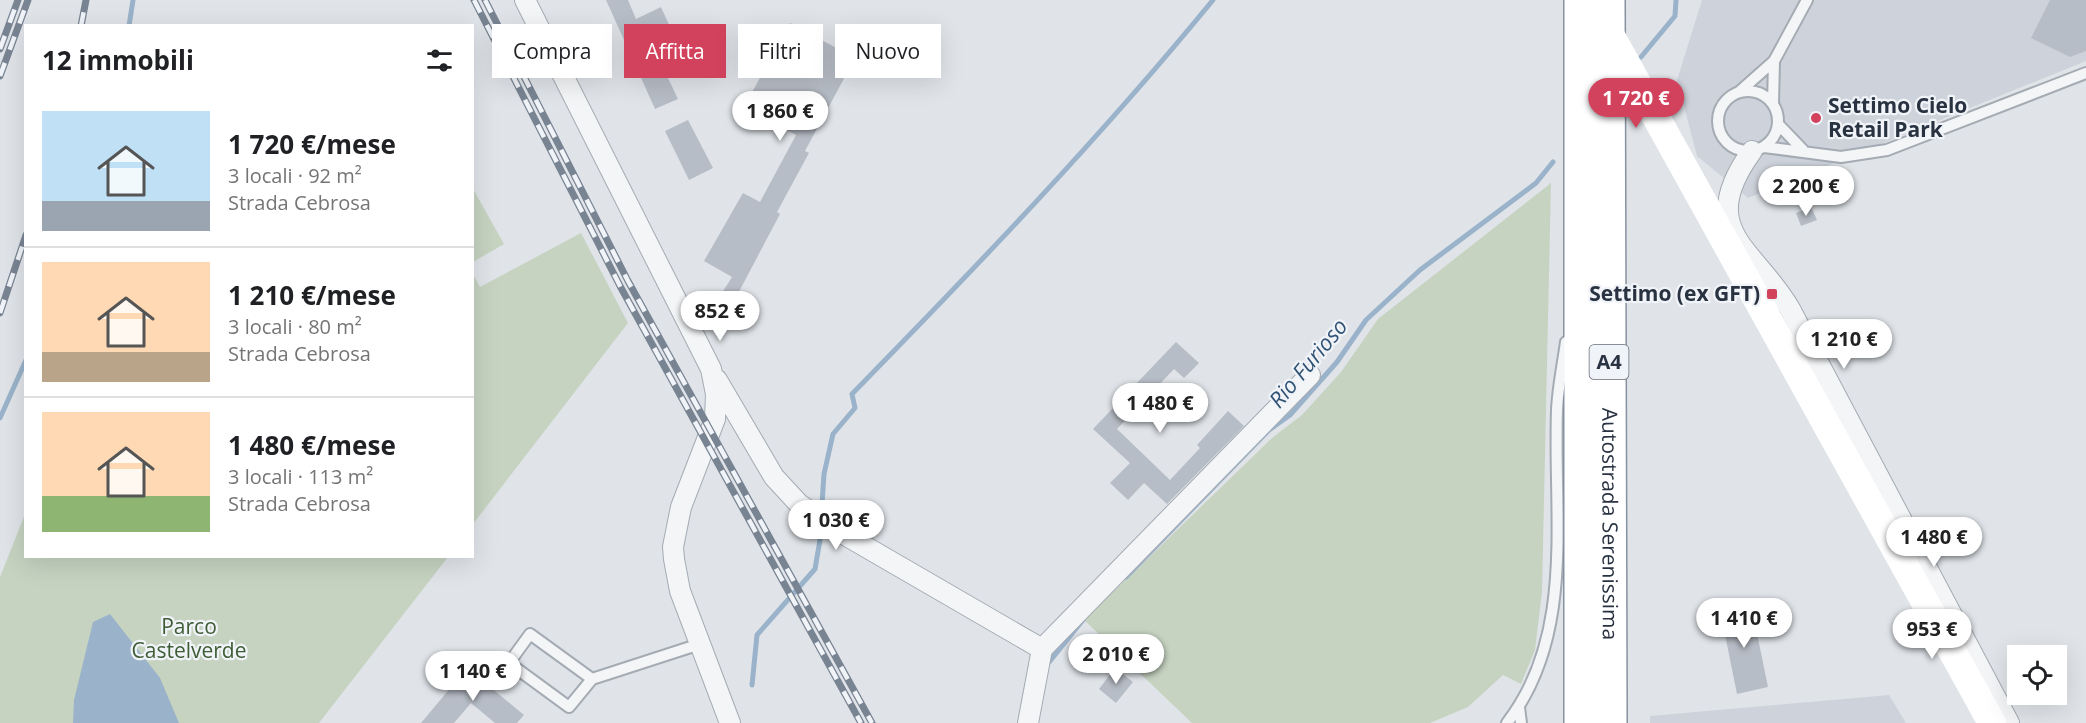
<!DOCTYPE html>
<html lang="it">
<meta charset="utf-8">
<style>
:root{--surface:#fff;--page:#f6f6f6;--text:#202124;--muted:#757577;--line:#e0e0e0;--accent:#d2425d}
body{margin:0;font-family:"Open Sans",sans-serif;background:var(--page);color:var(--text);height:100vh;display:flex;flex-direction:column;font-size:22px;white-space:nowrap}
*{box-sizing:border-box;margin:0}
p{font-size:20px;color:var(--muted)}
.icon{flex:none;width:33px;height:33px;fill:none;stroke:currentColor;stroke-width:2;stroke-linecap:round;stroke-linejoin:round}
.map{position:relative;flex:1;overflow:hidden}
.sheet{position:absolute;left:24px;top:24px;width:450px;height:534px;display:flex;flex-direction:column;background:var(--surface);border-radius:0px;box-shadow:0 6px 24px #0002}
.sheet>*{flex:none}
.banner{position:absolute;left:492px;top:24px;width:570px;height:54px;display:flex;gap:12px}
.tools{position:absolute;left:2007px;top:645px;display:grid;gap:12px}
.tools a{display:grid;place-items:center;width:60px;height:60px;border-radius:0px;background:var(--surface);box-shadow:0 6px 24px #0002;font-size:30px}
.price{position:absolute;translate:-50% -51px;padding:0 14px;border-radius:21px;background:#fff;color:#222;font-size:20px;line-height:39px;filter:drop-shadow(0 2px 3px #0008)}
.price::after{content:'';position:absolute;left:50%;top:36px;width:18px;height:14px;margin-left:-9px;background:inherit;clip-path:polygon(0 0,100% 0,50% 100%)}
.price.on{background:var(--accent);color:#fff}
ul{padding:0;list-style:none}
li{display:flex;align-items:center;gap:18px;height:150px;padding:0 18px}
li+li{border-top:2px solid var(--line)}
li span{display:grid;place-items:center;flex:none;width:168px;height:120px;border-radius:0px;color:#555}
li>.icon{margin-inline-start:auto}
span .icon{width:72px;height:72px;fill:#fffc;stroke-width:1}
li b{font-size:26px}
h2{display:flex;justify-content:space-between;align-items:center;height:72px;padding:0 18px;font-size:26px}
.chip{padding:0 21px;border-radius:0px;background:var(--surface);box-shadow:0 6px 24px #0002;font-size:21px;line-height:54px}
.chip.on{background:var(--accent);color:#fff}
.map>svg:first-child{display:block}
</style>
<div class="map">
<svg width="2086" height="723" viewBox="0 0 2086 723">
<rect width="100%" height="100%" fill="#e0e4e9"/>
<!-- built -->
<path fill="#ced3db" d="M1702,0h384v61l-338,137 -51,-42 -20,-76z
M1889,695l17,28h-256v-7z"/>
<!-- green -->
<path fill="#c6d3c1" d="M1551,183l-9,409 -7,58 -14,34 -18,-9 -35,32 -38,16h-238l-108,-103 188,-182 30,-23 39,-43 37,-53z
M472,187l32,57 -31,18h-1z
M581,233l47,90 -155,201v-250l7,13z
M25,514l1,42 422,1 -129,166h-319v-146z"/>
<!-- water -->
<path fill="#9ab3ca" d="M110,614l50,64 19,45h-106l1,-23 19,-78z"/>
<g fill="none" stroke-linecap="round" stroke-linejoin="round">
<!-- stream -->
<path stroke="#9ab3ca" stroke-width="5" d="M129,26l4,-26
M1641,57l34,-41 1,-16
M0,418l26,-58
M822,504l2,-30 9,-40 22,-26 -3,-14c124,-127 248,-256 361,-394
M1126,577l143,-147 21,-15 47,-53 29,-42 54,-50 116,-87 17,-21
M1046,666l37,-46
M752,685l5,-50 58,-66 6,-35"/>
</g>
<!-- building -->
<path fill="#b7bdc6" d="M606,0h22l8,19 25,-12 9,20 -24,12 16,37 4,-2 12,25 -23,10z
M2050,0h36v51l-16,6 -39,-19z
M790,23l65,35 -50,93 4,2 -32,59 3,2 -47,89 -13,-7 12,-19 -28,-16 39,-68 17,9 36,-67 -52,-28z
M688,120l25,48 -24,12 -24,-49z
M1811,207l6,13 -16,6 -5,-13z
M1176,342l23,21 -15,15 -10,-9 -57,60 53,51 30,-32 -3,-3 31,-34 16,15 -77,78 -23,-21 -16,17 -18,-17 20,-20 -37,-34z
M1751,604l17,83 -31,7 -17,-84z
M467,668l57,47 -7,8h-22l-24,-20 -17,20h-33z
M1115,668l18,14 -17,21 -17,-14z"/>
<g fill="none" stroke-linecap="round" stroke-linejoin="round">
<defs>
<path id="service" d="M1718 121a30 30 0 1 1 60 0a30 30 0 1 1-60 0Z
M1739,92l35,-31 33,-61
M1773,104l1,-43
M1778,124l25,26
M1764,147l77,10 46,-7 199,-77
M592,679l-62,-45 -21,29 60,44 23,-28 108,-35
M1519,707l2,16
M1507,723c69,-89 46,-209 50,-313 1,-23 6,-46 9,-68"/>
<path id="minor" d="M525,0l186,369 5,25 -1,25 -34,88 -8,40 1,12 6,32 50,132
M1752,151c-58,80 2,96 38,158l219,414
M717,380l57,97 25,27 41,28 202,117
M1028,723l14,-74 268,-274"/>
<g id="motorway">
<path d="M1581,0v723"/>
<path id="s1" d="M1608,0l2,723"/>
</g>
</defs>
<!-- service casing -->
<use href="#service" stroke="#a5abb3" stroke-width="14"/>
<!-- minor casing -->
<use href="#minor" stroke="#a5abb3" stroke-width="22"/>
<!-- motorway casing -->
<use href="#motorway" stroke="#8792a0" stroke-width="36"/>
<!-- service -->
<use href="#service" stroke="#f3f5f7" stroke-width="10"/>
<!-- minor -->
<use href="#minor" stroke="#f3f5f7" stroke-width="20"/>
<!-- secondary -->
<path stroke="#fff" stroke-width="28" d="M1722,236l270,487"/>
<!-- motorway -->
<use href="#motorway" stroke="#fff" stroke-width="33"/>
<defs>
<path id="rail" d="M474,0l146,286 241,437
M485,0l143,281 244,442
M81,26l5,-26
M0,49l18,-49
M0,76l28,-76
M0,313l26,-78"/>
</defs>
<!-- rail casing -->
<use href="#rail" stroke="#798493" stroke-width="7"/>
<!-- rail -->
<use href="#rail" stroke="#f0f3f7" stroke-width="4.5" stroke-dasharray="14" stroke-linecap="butt"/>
<!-- secondary-bridge -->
<path stroke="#fff" stroke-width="28" d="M1591,0l131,236"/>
</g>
<!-- markers -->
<g fill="#d2425d" stroke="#f0f3f7" stroke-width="2">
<circle cx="1816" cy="118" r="6"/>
<rect x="1766" y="288" width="12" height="12" rx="3"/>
</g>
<g text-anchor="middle" stroke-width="4.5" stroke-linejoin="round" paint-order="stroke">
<!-- shield labels -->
<rect fill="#f0f3f7" stroke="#646c78" stroke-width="1.5" x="1589.5" y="345" width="39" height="34" rx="4.5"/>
<g font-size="20" font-weight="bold" fill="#283241">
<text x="1609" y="369">A4</text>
</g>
<!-- poi labels -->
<g font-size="21" font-weight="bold" fill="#283241" stroke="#f0f3f7" text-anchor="start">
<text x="1828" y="113">Settimo Cielo<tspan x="1828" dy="24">Retail Park</tspan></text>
<text x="1760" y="301" text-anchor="end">Settimo (ex GFT)</text>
</g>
<!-- street labels -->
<g font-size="21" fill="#283241" stroke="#f0f3f7">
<text dy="7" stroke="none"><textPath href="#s1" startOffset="524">Autostrada Serenissima</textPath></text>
</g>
<!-- park labels -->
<g font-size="21" fill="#3e5d35" stroke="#f0f3f7">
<text x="189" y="634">Parco<tspan x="189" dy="24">Castelverde</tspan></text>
</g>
<!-- water labels -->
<g font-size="22" font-style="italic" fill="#315376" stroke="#f0f3f7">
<text transform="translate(1308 363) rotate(-50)" y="8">Rio Furioso</text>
</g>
</g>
</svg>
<div class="tools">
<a><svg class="icon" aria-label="locate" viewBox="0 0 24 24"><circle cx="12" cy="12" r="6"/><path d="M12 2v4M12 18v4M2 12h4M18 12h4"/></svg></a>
</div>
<b class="price on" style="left:1636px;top:129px">1 720 €</b>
<b class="price" style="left:780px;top:142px">1 860 €</b>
<b class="price" style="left:1806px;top:217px">2 200 €</b>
<b class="price" style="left:720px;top:342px">852 €</b>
<b class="price" style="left:1844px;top:370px">1 210 €</b>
<b class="price" style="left:1160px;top:434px">1 480 €</b>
<b class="price" style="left:836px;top:551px">1 030 €</b>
<b class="price" style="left:1934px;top:568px">1 480 €</b>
<b class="price" style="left:1744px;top:649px">1 410 €</b>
<b class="price" style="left:1932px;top:660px">953 €</b>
<b class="price" style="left:1116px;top:685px">2 010 €</b>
<b class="price" style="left:473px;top:702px">1 140 €</b>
<div class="banner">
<a class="chip">Compra</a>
<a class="chip on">Affitta</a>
<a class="chip">Filtri</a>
<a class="chip">Nuovo</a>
</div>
<section class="sheet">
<h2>12 immobili<svg class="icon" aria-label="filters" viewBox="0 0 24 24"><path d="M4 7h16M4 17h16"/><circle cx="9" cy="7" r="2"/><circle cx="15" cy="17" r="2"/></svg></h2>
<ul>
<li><span style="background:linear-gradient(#bfe0f5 75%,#9aa5b1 0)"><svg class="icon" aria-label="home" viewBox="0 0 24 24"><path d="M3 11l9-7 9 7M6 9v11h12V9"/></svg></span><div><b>1 720 €/mese</b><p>3 locali · 92 m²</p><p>Strada Cebrosa</p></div></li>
<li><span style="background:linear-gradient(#ffd9b3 75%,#b9a48a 0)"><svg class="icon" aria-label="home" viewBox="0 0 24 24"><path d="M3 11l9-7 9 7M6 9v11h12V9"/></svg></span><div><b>1 210 €/mese</b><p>3 locali · 80 m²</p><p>Strada Cebrosa</p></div></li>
<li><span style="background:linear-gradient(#ffd9b3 70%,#8fb573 0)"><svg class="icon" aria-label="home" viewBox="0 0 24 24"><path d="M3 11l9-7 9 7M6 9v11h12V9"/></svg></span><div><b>1 480 €/mese</b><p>3 locali · 113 m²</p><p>Strada Cebrosa</p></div></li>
</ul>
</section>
</div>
